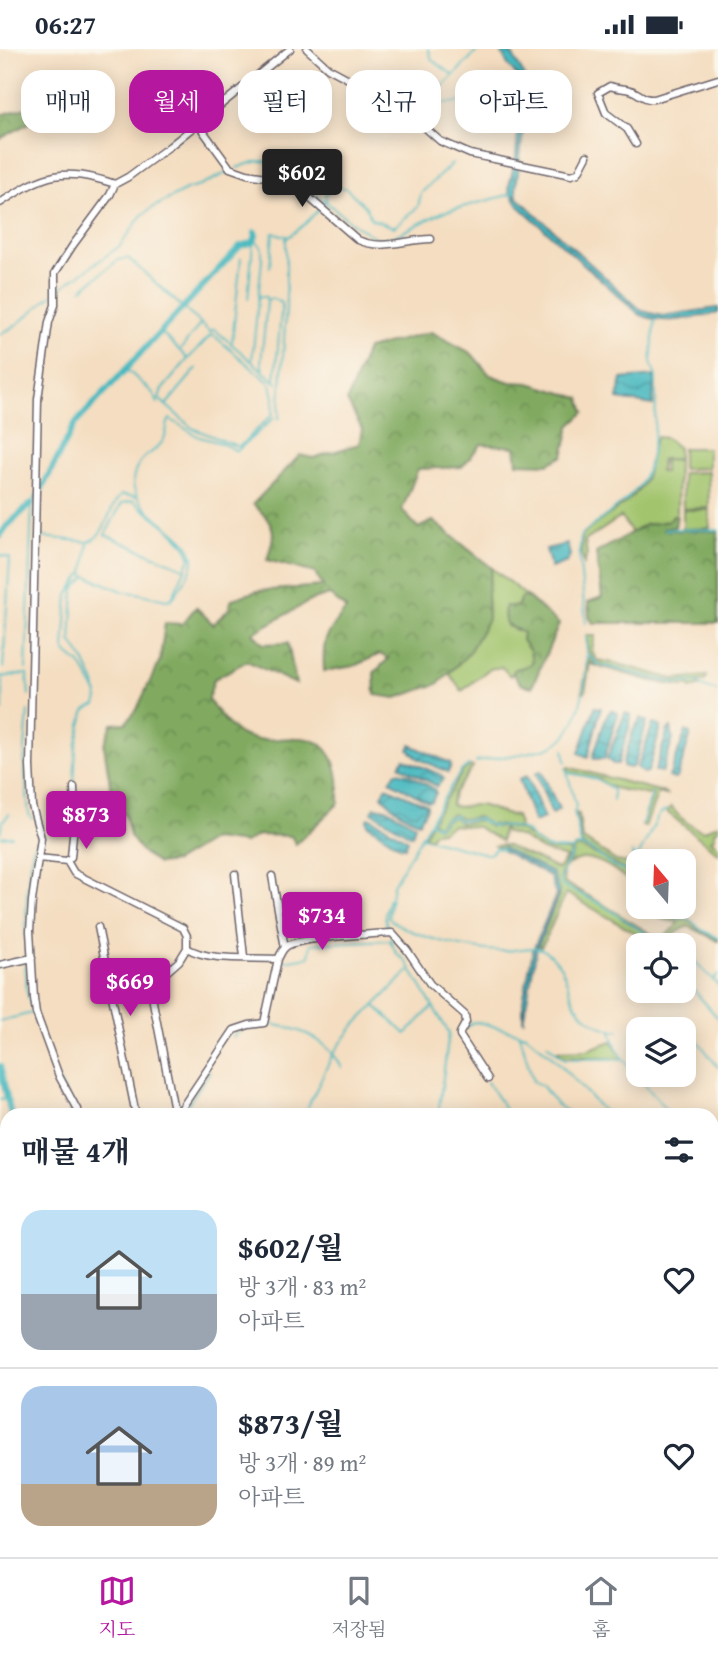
<!DOCTYPE html>
<html lang="ko">
<meta charset="utf-8">
<style>
:root{--surface:#fff;--page:#f6f6f7;--text:#1f2937;--muted:#747a83;--line:#e0e1e3;--accent:#b5179e}
body{margin:0;font-family:"Gentium Book Plus","Noto Serif KR",serif;background:var(--page);color:var(--text);height:100vh;display:flex;flex-direction:column;font-size:26px;white-space:nowrap}
*{box-sizing:border-box;margin:0}
p{font-size:23px;color:var(--muted)}
.icon{flex:none;width:38px;height:38px;fill:none;stroke:currentColor;stroke-width:2;stroke-linecap:round;stroke-linejoin:round}
.map{position:relative;flex:1;overflow:hidden}
.sheet{position:absolute;left:0px;top:1059px;width:719px;height:450px;display:flex;flex-direction:column;background:var(--surface);border-radius:21px 21px 0 0;box-shadow:0 4px 18px #0003}
.sheet>*{flex:none}
.hud{position:absolute;left:21px;top:21px;width:677px;height:63px;display:flex;gap:14px}
.needle{width:46px;rotate:341deg}
.buttons{position:absolute;left:626px;top:800px;display:grid;gap:14px}
.buttons a{display:grid;place-items:center;width:70px;height:70px;border-radius:14px;background:var(--surface);box-shadow:0 4px 18px #0003;font-size:35px}
.price{position:absolute;translate:-50% -60px;padding:0 16px;border-radius:7px;background:var(--accent);color:#fff;font-size:23px;line-height:46px;filter:drop-shadow(0 2px 4px #0008)}
.price::after{content:'';position:absolute;left:50%;top:42px;width:21px;height:16px;margin-left:-10px;background:inherit;clip-path:polygon(0 0,100% 0,50% 100%)}
.price.current{background:#222;color:#fff}
ul{padding:0;list-style:none}
li{display:flex;align-items:center;gap:21px;height:175px;padding:0 21px}
li+li{border-top:2px solid var(--line)}
li span{display:grid;place-items:center;flex:none;width:196px;height:140px;border-radius:21px;color:#555}
li>.icon{margin-inline-start:auto}
span .icon{width:84px;height:84px;fill:#fffc;stroke-width:1}
li b{font-size:30px}
h2{display:flex;justify-content:space-between;align-items:center;height:84px;padding:0 21px;font-size:30px}
.chip{padding:0 24px;border-radius:21px;background:var(--surface);box-shadow:0 4px 18px #0003;font-size:24px;line-height:63px}
.chip.current{background:var(--accent);color:#fff}
.status{display:flex;justify-content:space-between;align-items:center;height:49px;padding:0 35px;background:var(--surface);direction:ltr}
.status svg{height:19px;fill:currentColor}
.dock{display:flex;justify-content:space-around;align-items:center;height:98px;border-top:2px solid var(--line);background:var(--surface);font-size:19px;color:var(--muted)}
.dock a{display:grid;justify-items:center;gap:4px}
.dock .current{color:var(--accent)}
.map>svg:first-child{display:block}
</style>
<div class="status"><b>06:27</b><svg viewBox="0 0 49 12"><path d="M0 12V9h3v3zM5 12V6h3v6zM10 12V3h3v9zM15 12V0h3v12zM26 1h20v11H26zM47 4h2v5h-2z"/></svg></div>
<div class="map">
<svg width="718" height="1508" viewBox="0 0 718 1508">
<defs>
<pattern id="forest-crowns" width="20" height="18" patternUnits="userSpaceOnUse" patternTransform="scale(1.75)"><rect width="20" height="18" fill="#81aa60"/><path d="M2 6a3 3 0 1 1 6 0M12 15a3 3 0 1 1 6 0" fill="none" stroke="#698a50"/></pattern>
<pattern id="water-waves" width="16" height="10" patternUnits="userSpaceOnUse" patternTransform="scale(1.75)"><rect width="16" height="10" fill="#4ab9c0"/><path d="M0 5q4-4 8 0t8 0" fill="none" stroke="#3d969d"/></pattern>
</defs>
<rect width="100%" height="100%" fill="#fbf7ec"/>
<filter id="ink" filterUnits="userSpaceOnUse"><feTurbulence type="fractalNoise" baseFrequency=".0143" numOctaves="2"/><feDisplacementMap in="SourceGraphic" scale="14" xChannelSelector="R" yChannelSelector="G"/><feConvolveMatrix kernelMatrix="1 2 1 2 8 2 1 2 1" color-interpolation-filters="sRGB"/></filter>
<filter id="wash" filterUnits="userSpaceOnUse"><feTurbulence type="fractalNoise" baseFrequency=".00686" numOctaves="4" result="noise"/><feDisplacementMap in="SourceGraphic" scale="28" xChannelSelector="R" yChannelSelector="G"/><feGaussianBlur stdDeviation="1.57" result="paint"/><feColorMatrix in="noise" values="0 0 0 0 0 0 0 0 0 0 0 0 0 0 0 0 0 1.4 0 .05"/><feComposite in="paint" operator="in"/></filter>
<g filter="url(#wash)">
<rect width="100%" height="100%" fill="#f4ddc0"/>
<!-- grass -->
<path fill="#a2c46d" stroke="#627354" stroke-width="2" d="M656,388l10,1 12,10v11h-16l-2,13h4v-12l14,1 -1,54h-4l-4,6 -24,4 -13,8 -11,-16 -36,24 2,14 -3,9 -3,-11 1,-17c18,-19 44,-28 60,-51 10,-15 6,-33 14,-48z
M682,399h26v20l-26,1z
M708,423l1,36 -26,1 -1,-36z
M683,461h26l1,18 -27,1z
M492,519l37,30 -8,-1 -4,10 -12,-1 2,20 17,7 -2,7 8,11 2,11 -5,4 -12,4 -5,6 -8,-9 -13,2 -27,22 -13,-18 19,-19 20,-35 -1,-25z
M587,587h8l-3,14 4,10 19,3 59,16 33,-3 -2,5 -32,1 -78,-19 -7,-12z
M589,607l5,8 71,18h32l3,4 -9,2 -1,-2c-33,0 -65,-14 -97,-21l-3,-2 -5,29h-3z
M470,717l3,1 -19,26 -3,12c10,5 17,-1 28,0 13,2 21,10 37,11l4,12 -31,-4 -11,-7 -16,2 -9,-5 -7,3 -9,8 -5,-4 31,-50z
M568,718l95,25 3,3 -8,-2 -13,34 -3,-1 11,-33 -6,2c-15,-5 -38,-4 -48,-16l-31,-7z
M671,758c8,10 20,20 32,24l15,-7v5l-4,3 1,5 -4,3 7,6v7l-51,-41z
M576,764l3,1 3,24 34,23 11,2 3,9c-18,-7 -31,-19 -48,-27z
M454,768l7,6 20,-3 9,7h12l-1,14 -24,-14 -25,-2 -10,6 -8,1 -4,6 -6,-2 7,-13 7,4 9,-8z
M504,778l16,3 27,19 23,2c-1,10 -11,20 -10,28l3,-6 1,10c34,16 63,38 96,56l15,-11 3,-6c-15,-2 -23,-3 -31,-15h5l7,8 31,6 8,8 20,10v2l-30,-15 -31,17 -6,-7 -30,-18 30,19 5,8h-5v-3l-85,-49 -22,49 -3,5 -3,-1 21,-50 -7,-23 -57,-27 10,-1 53,24 8,-11 -24,-8 -21,-13 -17,-5z
M575,798c11,0 57,28 64,35v8c-18,-16 -47,-43 -71,-25z
M612,992l11,18 -61,-3 -5,-5 30,-1z"/>
<!-- forest -->
<path fill="url(#forest-crowns)" stroke="#52664e" stroke-width="2" d="M32,57l5,3 4,7 -41,23v-24z
M431,283l40,21 19,22 20,7 19,1 51,15 5,14 -15,14 -7,30 -15,8 -31,-1 -2,-16 -34,-3 -19,23 -44,2 -16,41 16,18 15,-7 59,47 -5,26 1,25 -20,35 -30,30 -42,14 -21,-3 -1,-22 14,-14 -8,-5 -26,12 -30,5c-2,-34 2,-35 22,-62l-16,-14 -18,5 -59,33 10,11 25,-1 8,41 -49,-23 -33,18 -6,21c11,13 22,31 39,37 19,6 35,0 54,1 35,2 39,37 38,65l-43,41 -5,-8 -33,-1 -13,8 -32,-4 -38,23 -17,2 -15,-11 -13,-17 -5,-22 -7,-3 -5,-7 -9,-59 8,-21 14,-1 12,-16 22,-47 5,-37 17,1 14,-17 17,17 15,-14 4,-11 25,-8 66,-5 -8,-13 -48,-13c9,-31 10,-33 -14,-56l47,-49 13,3 46,-14 3,-15 -15,-28 20,-52z
M673,466h4l-2,12 -11,1 -1,2 55,1v92h-125l-4,-6 -1,-15 14,-5 -6,-44 49,-28 24,-4z
M521,548l8,1 30,26 -27,63 -11,-3 -8,-10 2,-5 12,-3 5,-4 -2,-11 -8,-11 1,-7c-15,-10 -21,-4 -18,-27l12,1z"/>
<!-- water -->
<path fill="url(#water-waves)" stroke="#366e7e" stroke-width="2" d="M500,0h9l18,31 1,11 -12,97 1,9 125,114 20,5 56,-8v5c-27,5 -54,13 -79,1l-120,-108 -9,-14 -1,-6 7,-28 6,-75 -14,-18z
M654,327l-1,29 -35,-6 4,-20z
M567,495l3,11 -3,7 -16,6 -5,-19z
M595,658l6,1 -13,49 -9,-4z
M611,661l7,3 -14,46h-10l-1,-2 13,-40z
M625,664l6,2 -1,9 -12,40h-5l-6,-5z
M641,669l6,3 -13,45 -4,2 -7,-2v-3l10,-32z
M656,674l5,4 -13,45 -4,1 -7,-5 16,-44z
M671,679l2,11 -11,33 -7,-1 13,-41z
M686,682l4,2v4l-13,41 -3,1 -5,-2z
M411,696l39,18 1,3 -3,6 -29,-13 -10,-9z
M404,710l37,16 3,4 -7,7 -37,-20z
M541,722l18,38 -7,5 -16,-41z
M396,723l12,2 26,15 2,4 -4,8 -4,1 -38,-21z
M527,727l17,42 -10,4 -15,-43z
M386,738l41,18v3l-8,14c-15,-5 -27,-15 -37,-26z
M375,758l12,2 28,16 -3,10h-2l-38,-23z
M371,769l37,22 -3,7 -5,-1 -32,-21 -1,-6z
M503,799l49,25 7,19 -22,55 -14,74v-20l10,-51 23,-55 -6,-19 -47,-25z"/>
<g fill="none" stroke-linecap="round" stroke-linejoin="round">
<!-- stream -->
<path stroke="#4ab9c0" stroke-width="2" d="M428,0l4,11 21,15
M431,50l48,-50
M414,51l30,3 26,-1 3,-3 -2,-9 3,-4 10,-6
M237,119c8,-3 17,-7 26,-7 25,1 85,67 117,78l15,-3 48,-24 69,-18
M322,156l5,-5 -2,-5 6,-7h15l20,19 5,12 23,8 24,-20 3,-14 31,-29
M270,218l3,-34 14,3
M82,240l36,-29 10,-2 82,74 4,-3 63,54
M58,241l62,-44 22,-31 10,-7 36,-19 12,-3 32,-16
M259,247l7,1 1,4 4,-3 11,5 -7,76
M248,250l5,-57
M160,282l28,28 24,-25 59,50 3,14 -1,16 -34,33 -47,-19 -33,-29 2,-8 27,-32
M0,285l15,-8 37,-31
M232,293l9,-84
M181,300l20,-26
M252,312l10,-102v-11l-7,-9
M126,320l27,24 5,10
M263,320l-2,-6 6,-61
M166,356l31,-37
M279,370l7,-111v-69l20,-16 13,-14
M664,480l54,1
M38,485l5,3 46,5c20,-10 18,-33 32,-47l17,2
M88,493l-4,33 41,17 12,1 29,7 6,-1c7,-10 17,-22 20,-33 11,-33 -68,-51 -58,-91 6,-23 21,-19 30,-36 4,-7 1,-13 6,-20l29,18 22,6 16,8 38,-34
M0,506l10,3 -7,110
M186,520l-81,-34 17,-32 12,-2c17,16 50,34 56,55
M82,525l-14,21 -4,53c3,8 10,10 16,16 8,10 12,20 17,31
M172,549l19,-42
M586,574l-7,-68 2,-20 45,-35 14,-15 9,-19 5,-30 2,-34v-25l-5,-15 4,-42
M589,606l8,9 76,19 24,-1 6,5 15,4
M26,620l6,-166
M27,625l2,21
M3,627v35
M0,628l27,-3
M28,662l-4,51 5,52 3,5
M564,701l2,12
M476,713c24,-6 51,-7 74,-15 35,-13 38,-82 36,-112
M469,716l-7,5 -10,14 -59,101 -5,32c21,20 83,33 112,34 15,1 35,-8 47,1 20,16 17,27 26,47 7,17 28,31 46,32
M566,719l10,38 -2,6 7,33
M568,724c17,3 34,5 45,18v10
M74,734l2,-36 8,-34 3,-4 9,-4 2,-6 -3,-15 -11,-24 -13,-19 3,-52 11,-11
M431,774l7,3 8,-8 9,-2 4,4 20,-1 13,7 20,1 14,4 9,10 11,7 26,2 3,-4c16,-1 26,13 39,20 8,5 19,6 25,13
M642,774l10,-29
M0,784l3,-12 6,-7
M0,788l12,-1
M422,788l64,17h4l6,-6 7,2
M572,801c-2,13 -12,21 -12,33l3,3 38,18 50,33 5,8
M632,804v19
M632,807l7,-1 20,-40 7,-5
M389,850c-4,12 -7,21 1,31
M655,858l6,7 28,5 13,11 16,8
M657,895l11,-8 11,9
M684,901l34,35
M26,907c0,-26 -1,-95 11,-116
M25,913l2,30 6,22
M411,921l38,63 -11,82
M684,930l34,39
M714,930l4,-5
M375,957l31,28 26,-27
M272,965v9l3,2c28,4 54,16 67,43
M35,971l5,14
M0,972l32,-8
M466,979l5,-5 6,-1 49,13 28,23 53,57
M247,980l16,-2 6,-6 14,-60 26,-4 2,-13 79,-4
M611,982c8,35 40,56 59,84
M684,982l7,1 27,35
M520,986l13,46 9,5 15,19 15,10
M232,988l10,-7
M547,995l18,15h58
M59,1033l17,33
M487,1033l22,33
M0,1050l7,-1
M181,1066l29,-44
M304,1066l29,-61 20,-27 58,-58 -5,-8 -9,-7 -7,-14 2,-5
M712,1111l6,-6
M712,1114l6,4
M0,1176l3,11 4,-2
M712,1265l6,2
M712,1274l6,-2
M712,1291h6
M7,1325l-2,27 2,5
M0,1380l7,-1
M0,1407l7,-26
M712,1463l6,-12
M0,1478l7,-2
M0,1495l8,13
M27,1502l4,6
M42,1502l4,6
M56,1502l4,6
M69,1502l5,6
M223,1502l2,6
M255,1502l2,6
M273,1502l2,6
M288,1502l2,6
M300,1502l3,6
M409,1502l3,6
M510,1502v6
M125,1508l24,-6
M561,1508l1,-6
M600,1508l1,-6
M617,1508v-6
M645,1508v-6
M700,1508l1,-6"/>
<!-- canal -->
<path stroke="#4ab9c0" stroke-width="6" d="M37,449l38,-74 165,-178 13,-4 3,-6 -1,-4
M0,487l7,-10 25,-23
M0,1017l11,49
M153,1502l2,6"/>
</g>
</g>
<g filter="url(#ink)">
<g fill="none" stroke-linecap="round" stroke-linejoin="round">
<defs>
<path id="minor" d="M307,0l21,19 75,40 37,33 30,13 101,21 7,-2 9,-17
M198,75l32,44 17,6 38,6 13,8 60,52c25,11 48,-1 73,-1
M636,95l-9,-15 -21,-16 -8,-20 12,-7c8,3 16,2 23,5 8,4 12,9 21,8l64,-20
M0,154c46,-30 62,-36 115,-19
M38,809l29,3 4,-4 4,-44 -1,-26
M67,812l7,12 109,55 4,8v12l-8,13 -17,15 -8,13 -1,13 22,113
M235,825l9,83
M272,827l13,72
M98,878l38,188
M187,899c22,14 65,9 91,11
M0,916l32,-7
M80,1066l-21,-39 -23,-63 -2,-15 -4,-67 2,-30 9,-63 -9,-32 -2,-40 8,-367 11,-77 6,-17v-32l18,-28 37,-50 5,-11 13,-7 42,-31 120,-97
M177,1066l57,-85 15,-5 15,-2 14,-64c3,-5 4,-10 9,-13 14,-9 86,-12 105,-13l15,17 23,34 35,31 1,7 -6,11v3l28,43
M0,1194l7,-4
M220,1502l2,6"/>
<path id="tertiary" d="M712,1450l6,-12
M685,1508l3,-6"/>
</defs>
<!-- minor casing -->
<use href="#minor" stroke="#6c636a" stroke-width="9"/>
<!-- tertiary casing -->
<use href="#tertiary" stroke="#6c636a" stroke-width="10"/>
<!-- minor -->
<use href="#minor" stroke="#fff" stroke-width="6"/>
<!-- tertiary -->
<use href="#tertiary" stroke="#fff" stroke-width="8"/>
</g>
</g>
</svg>
<div class="buttons">
<a><svg class="needle" viewBox="-14 -14 28 28"><path d="M0-13l5 13h-10z" fill="#e53935"/><path d="M0 13l5-13h-10z" fill="#747a83"/></svg></a>
<a><svg class="icon" aria-label="locate" viewBox="0 0 24 24"><circle cx="12" cy="12" r="6"/><path d="M12 2v4M12 18v4M2 12h4M18 12h4"/></svg></a>
<a><svg class="icon" aria-label="layers" viewBox="0 0 24 24"><path d="M12 4l9 5-9 5-9-5zM3 14l9 5 9-5"/></svg></a>
</div>
<b class="price current" style="left:302px;top:160px">$602</b>
<b class="price" style="left:86px;top:802px">$873</b>
<b class="price" style="left:322px;top:903px">$734</b>
<b class="price" style="left:130px;top:969px">$669</b>
<div class="hud">
<a class="chip">매매</a>
<a class="chip current">월세</a>
<a class="chip">필터</a>
<a class="chip">신규</a>
<a class="chip">아파트</a>
</div>
<section class="sheet">
<h2>매물 4개<svg class="icon" aria-label="filters" viewBox="0 0 24 24"><path d="M4 7h16M4 17h16"/><circle cx="9" cy="7" r="2"/><circle cx="15" cy="17" r="2"/></svg></h2>
<ul>
<li><span style="background:linear-gradient(#bfe0f5 60%,#9aa5b1 0)"><svg class="icon" aria-label="home" viewBox="0 0 24 24"><path d="M3 11l9-7 9 7M6 9v11h12V9"/></svg></span><div><b>$602/월</b><p>방 3개 · 83 m²</p><p>아파트</p></div><svg class="icon" aria-label="heart" viewBox="0 0 24 24"><path d="M12 20l-8-8c-3-5 5-10 8-4 3-6 11-1 8 4z"/></svg></li>
<li><span style="background:linear-gradient(#a9c7e8 70%,#b9a48a 0)"><svg class="icon" aria-label="home" viewBox="0 0 24 24"><path d="M3 11l9-7 9 7M6 9v11h12V9"/></svg></span><div><b>$873/월</b><p>방 3개 · 89 m²</p><p>아파트</p></div><svg class="icon" aria-label="heart" viewBox="0 0 24 24"><path d="M12 20l-8-8c-3-5 5-10 8-4 3-6 11-1 8 4z"/></svg></li>
</ul>
</section>
</div>
<nav class="dock">
<a class="current"><svg class="icon" aria-label="map" viewBox="0 0 24 24"><path d="M3 6l6-2 6 2 6-2v14l-6 2-6-2-6 2zM9 4v14M15 6v14"/></svg>지도</a>
<a><svg class="icon" aria-label="saved" viewBox="0 0 24 24"><path d="M7 4h10v16l-5-4-5 4z"/></svg>저장됨</a>
<a><svg class="icon" aria-label="home" viewBox="0 0 24 24"><path d="M3 11l9-7 9 7M6 9v11h12V9"/></svg>홈</a>
</nav>
